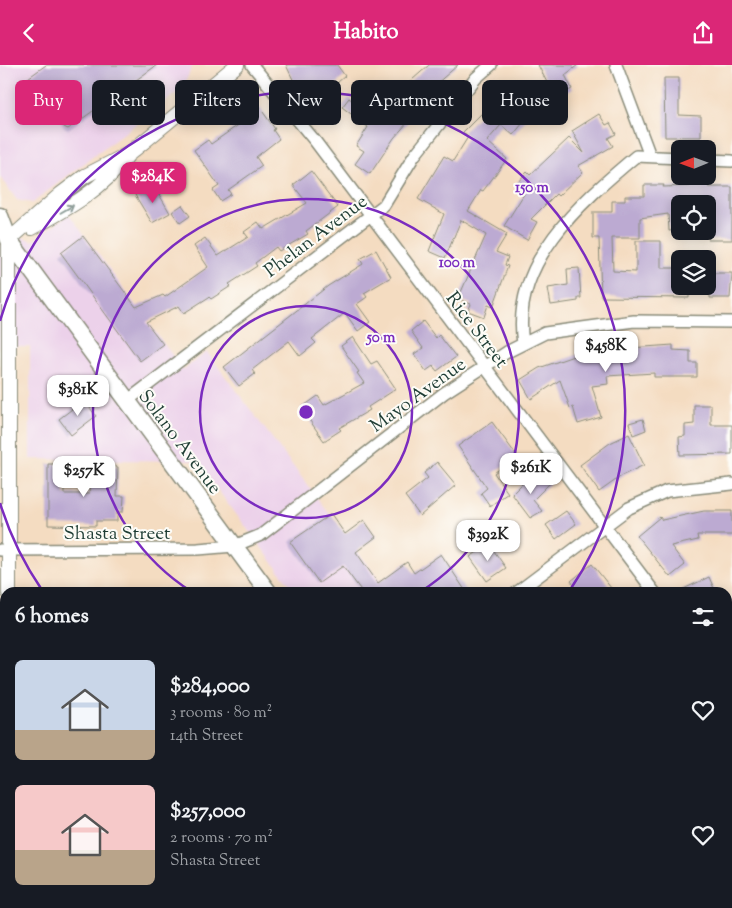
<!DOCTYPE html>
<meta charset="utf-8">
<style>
:root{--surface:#171b24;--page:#242831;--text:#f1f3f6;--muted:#9ea1a6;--accent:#db2777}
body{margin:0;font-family:"Sorts Mill Goudy",serif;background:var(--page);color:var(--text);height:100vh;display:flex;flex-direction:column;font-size:19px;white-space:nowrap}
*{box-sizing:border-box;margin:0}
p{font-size:16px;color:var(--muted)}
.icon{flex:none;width:28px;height:28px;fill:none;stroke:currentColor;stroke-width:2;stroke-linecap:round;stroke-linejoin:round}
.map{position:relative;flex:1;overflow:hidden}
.drawer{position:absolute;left:0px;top:522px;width:732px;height:321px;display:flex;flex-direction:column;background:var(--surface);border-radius:15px 15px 0 0;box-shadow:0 2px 12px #0003}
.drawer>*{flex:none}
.guide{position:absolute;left:15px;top:15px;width:702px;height:45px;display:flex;gap:10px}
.needle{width:32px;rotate:269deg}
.buttons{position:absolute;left:671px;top:75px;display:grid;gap:10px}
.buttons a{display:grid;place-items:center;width:45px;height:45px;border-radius:8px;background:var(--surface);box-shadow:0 2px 12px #0003;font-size:25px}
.price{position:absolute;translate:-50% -42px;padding:0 11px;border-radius:10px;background:#fff;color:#222;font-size:16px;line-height:32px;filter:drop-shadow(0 1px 2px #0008)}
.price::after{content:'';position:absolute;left:50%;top:30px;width:15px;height:11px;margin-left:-8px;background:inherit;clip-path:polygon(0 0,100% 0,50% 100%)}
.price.selected{background:var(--accent);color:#fff}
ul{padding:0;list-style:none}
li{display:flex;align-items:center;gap:15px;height:125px;padding:0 15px}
li span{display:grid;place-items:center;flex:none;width:140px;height:100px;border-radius:8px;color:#555}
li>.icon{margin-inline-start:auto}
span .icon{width:60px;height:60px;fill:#fffc;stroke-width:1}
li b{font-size:21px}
h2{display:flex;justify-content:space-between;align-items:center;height:60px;padding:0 15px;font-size:21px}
.chip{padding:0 18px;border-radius:8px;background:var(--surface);box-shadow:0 2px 12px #0003;font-size:18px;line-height:45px}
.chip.selected{background:var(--accent);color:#fff}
header{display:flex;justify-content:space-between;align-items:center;height:65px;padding:0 15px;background:var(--accent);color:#fff;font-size:22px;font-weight:700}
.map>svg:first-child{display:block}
</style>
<header><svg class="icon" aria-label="back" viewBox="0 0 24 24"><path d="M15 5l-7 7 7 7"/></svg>Habito<svg class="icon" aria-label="share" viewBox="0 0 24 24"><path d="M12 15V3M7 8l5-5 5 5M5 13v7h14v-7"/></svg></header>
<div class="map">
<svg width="732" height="843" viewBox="0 0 732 843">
<rect width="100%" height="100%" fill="#fdfcf7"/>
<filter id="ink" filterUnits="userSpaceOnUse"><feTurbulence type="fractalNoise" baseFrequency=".02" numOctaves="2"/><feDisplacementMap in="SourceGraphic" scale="10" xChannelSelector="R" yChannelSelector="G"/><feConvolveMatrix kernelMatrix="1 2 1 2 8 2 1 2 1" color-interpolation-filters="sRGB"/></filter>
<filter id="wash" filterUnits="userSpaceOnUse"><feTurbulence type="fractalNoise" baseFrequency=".0096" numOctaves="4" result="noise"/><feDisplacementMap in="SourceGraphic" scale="20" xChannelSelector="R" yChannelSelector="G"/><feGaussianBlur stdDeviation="1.12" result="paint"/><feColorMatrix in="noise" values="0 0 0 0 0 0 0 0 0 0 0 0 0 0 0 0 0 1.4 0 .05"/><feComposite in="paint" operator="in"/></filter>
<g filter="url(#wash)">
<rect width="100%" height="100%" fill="#f4dcc1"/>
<!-- built -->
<path fill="#ecd1ea" d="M0,0h193l-11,24 -150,114 -15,-3 -17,-23z
M69,149l114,156 24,-18 181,240h-93l-99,-131 -166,-2v-112h-30v-118l33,12z"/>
<g id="blocks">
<!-- building -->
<path fill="#bcaad2" d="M46,0h111l-89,64 -4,-2 -36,-49z
M286,0h51l8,11 -35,30 -11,-14z
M429,0h29l-23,20 -20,29 -21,24 -24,36 -15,-10 9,-13 -8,-5 12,-19 -26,-20 7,-9 20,15 14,-16 10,9 19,-26z
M538,0h40l-13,10 7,14 -17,9z
M664,13h15v37l22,1v21h-36z
M504,16l29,30 -20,24 -12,-10 -14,16 20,18 -24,32 -2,-1 -13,21 39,23 -11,18 12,5 -3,8 3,1 -15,41 -5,-2 -4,12 -16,-6 3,-7 -13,-5 28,-64 -25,-15 -16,38 -16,-7 15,-37 -26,-15 26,-43 9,5 15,-24 -5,-5 37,-37 -5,-5z
M258,40l17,24 -2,1 6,9 -23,18 6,9 -34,24 3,4 -11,7 -7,-11 6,-4 -25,-36 14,-10 3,4 33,-23 -3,-4z
M599,49l7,11 4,-2 6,11 -8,4 5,8 -35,20 5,6 -25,24 -2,-2 -25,25 6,3 -10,18 -23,-14 20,-32 -9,-9 12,-13 3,3 39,-37 15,15 -12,-22z
M311,106l27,36 -32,24 2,3 -29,17 -3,-4 -21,16 2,3 -28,18 2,2 -20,13 -2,-2 -25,16 -5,-7 -33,16 17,22 -23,17 -79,-108 22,-17 53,71 27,-12 2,2 43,-30 -14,-21 11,-8 13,18 30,-19 -4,-5 14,-10 5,7 44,-26 -14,-18z
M709,117v5h23v53h-24v-36h-28v26l-11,1 -1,-17 -28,4v20h-28l1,33 23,1v-31h25v27h19v18h9v12l-88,-1 -2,-59h-6v-26h19v-11h13v-5h19v-11h20l-1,2 27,-1v-3z
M153,119l17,29 -18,10 -17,-28z
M182,140l8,11 -10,7 -8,-11z
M376,185l15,27 -27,16 3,4 -10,7 13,18 -12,9 -13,-18 -33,26 4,4 -16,13 -11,-15 -37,29 3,4 -16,12 -15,-19 104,-81 35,-22 -3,-5z
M579,203l2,30h-3v3l-27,4 -3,-17 20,-3 -1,-16z
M710,208h22l-2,25h-20z
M423,256l13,17 3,-3 17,22 -19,14 -4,-5 -7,5 -12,-17 9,-6 -12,-17z
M353,272l18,27 6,-3 19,28 -28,18 2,3 -31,18 2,2 -17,11 -23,-33 17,-12 6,9 40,-22 -7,-10 2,-1 -18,-26z
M673,280v5l17,1v12h7v14h-43v-4l-47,3 1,8 -16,2 9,31 -23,7 -5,-17 -3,1 -10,-28 -29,19 -11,-19 19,-12 49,-17z
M84,335l12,16 -25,19 -12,-16z
M694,340h17v20h21v29l-52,1 -1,-18 6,-1v-11l9,-1z
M643,354l3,11 -13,5 -4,-12z
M492,357l25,34 -23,17 14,20 -18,13 -9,-13 6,-5 -29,-42z
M629,369l15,31 -21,10 -24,17 -19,-27 30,-22z
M437,397l19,23 -36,31 -15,-20 23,-18 -4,-5z
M48,399h16v30h25l1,-28 28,1 -1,29h7l-1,16h-6v9h-21v5l-48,-1z
M541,408l9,10 -17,17 9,11 -12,7 -18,-24 14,-14 4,4z
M566,446l10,13 -20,15 -10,-14z
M704,446h28v24h-35l1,5 -27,6 14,19 -15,12 -33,-41 23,-19 2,3z
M331,449l14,20 19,-14 12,17 -20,15 22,31 29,-21 7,11 27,-19 26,39h-104l-20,-27 -24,17 -29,-41z
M489,479l17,24 -19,13 -17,-24z
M592,499l23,29h-35l-9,-12z
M709,512l7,16h-41z"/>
</g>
</g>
<g filter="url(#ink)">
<use href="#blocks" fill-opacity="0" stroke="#8a8c7a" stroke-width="1"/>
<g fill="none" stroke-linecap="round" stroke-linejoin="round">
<defs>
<path id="minor" d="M252,0l63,76 340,452
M616,0l34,91
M708,95l24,1
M523,278c-13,-80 57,-140 113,-187l44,2
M127,336l257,-196 30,-49 62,-78 15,-13
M0,485l198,-1 36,-3 27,-11 183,-142 63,-41 38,-19 89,-12 98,1
M516,528l113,-85 38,-17 65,-7
M728,593l4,-3
M728,741h4
M0,798h5
M241,839v4
M470,839v4"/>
<path id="tertiary" d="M32,163c35,-19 71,-39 95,-72
M9,175l52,-46 24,-18 45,-23 107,-88
M9,528v-353
M9,843v-4"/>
<path id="secondary" d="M0,151l9,24 260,353
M505,839l3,4"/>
</defs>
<!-- minor casing -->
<use href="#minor" stroke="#8a8c7a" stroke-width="14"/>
<!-- tertiary casing -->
<use href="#tertiary" stroke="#8a8c7a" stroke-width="16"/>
<!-- secondary casing -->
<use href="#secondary" stroke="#8a8c7a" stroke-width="19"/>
<!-- minor -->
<use href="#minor" stroke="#fff" stroke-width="11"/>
<!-- tertiary -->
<use href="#tertiary" stroke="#fff" stroke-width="14"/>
<!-- secondary -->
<use href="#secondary" stroke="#fff" stroke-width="16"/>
</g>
<!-- one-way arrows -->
<defs><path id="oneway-shaft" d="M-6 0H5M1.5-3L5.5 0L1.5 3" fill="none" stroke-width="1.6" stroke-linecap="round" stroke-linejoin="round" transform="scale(1.25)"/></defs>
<use stroke="#8f9e9a" href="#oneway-shaft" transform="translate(67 144) rotate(-30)"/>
</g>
<!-- distance rings -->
<g fill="none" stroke="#7b2cbf" stroke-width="2.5">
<circle cx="306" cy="347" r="106"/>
<path d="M192 527A213 213 0 1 1 420 527"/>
<path d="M42 525A319 319 0 0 1 0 438M0 256A319 319 0 1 1 570 525"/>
</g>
<g text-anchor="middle" stroke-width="4" stroke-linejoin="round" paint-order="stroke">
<!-- street labels -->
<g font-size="19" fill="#1f3d34" stroke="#fdfcf7">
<text transform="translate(315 170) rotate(-37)" y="7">Phelan Avenue</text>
<text transform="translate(478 264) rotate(53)" y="7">Rice Street</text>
<text transform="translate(417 329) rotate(-36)" y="7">Mayo Avenue</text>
<text transform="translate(181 376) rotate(53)" y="7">Solano Avenue</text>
<text x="117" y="474">Shasta Street</text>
</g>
</g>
<circle cx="306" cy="347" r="8" fill="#7b2cbf" stroke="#fdfcf7" stroke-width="2.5"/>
<g font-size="15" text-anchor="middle" font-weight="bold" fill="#7b2cbf" stroke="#fdfcf7" stroke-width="4" stroke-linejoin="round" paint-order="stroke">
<text x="532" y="127">150 m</text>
<text x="457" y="202">100 m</text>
<text x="381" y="277">50 m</text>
</g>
</svg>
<div class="buttons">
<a><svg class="needle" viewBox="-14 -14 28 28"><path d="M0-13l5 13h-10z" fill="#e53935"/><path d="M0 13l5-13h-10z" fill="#9ea1a6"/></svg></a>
<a><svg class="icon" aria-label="locate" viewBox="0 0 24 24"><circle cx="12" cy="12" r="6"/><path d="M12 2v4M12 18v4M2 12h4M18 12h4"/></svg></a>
<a><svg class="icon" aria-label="layers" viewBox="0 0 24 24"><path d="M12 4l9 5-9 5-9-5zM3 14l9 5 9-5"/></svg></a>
</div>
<b class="price selected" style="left:153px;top:139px">$284K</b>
<b class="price" style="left:606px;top:308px">$458K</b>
<b class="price" style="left:78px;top:352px">$381K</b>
<b class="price" style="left:531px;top:430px">$261K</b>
<b class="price" style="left:84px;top:433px">$257K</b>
<b class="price" style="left:488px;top:497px">$392K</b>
<div class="guide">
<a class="chip selected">Buy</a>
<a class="chip">Rent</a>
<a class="chip">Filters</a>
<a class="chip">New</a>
<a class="chip">Apartment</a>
<a class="chip">House</a>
</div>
<section class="drawer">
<h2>6 homes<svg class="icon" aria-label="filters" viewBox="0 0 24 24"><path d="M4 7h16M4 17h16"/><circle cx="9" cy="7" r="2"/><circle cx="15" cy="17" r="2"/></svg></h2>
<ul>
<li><span style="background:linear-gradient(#c9d6e8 70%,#b9a48a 0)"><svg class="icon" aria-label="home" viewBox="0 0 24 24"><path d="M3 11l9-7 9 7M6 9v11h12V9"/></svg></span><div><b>$284,000</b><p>3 rooms · 80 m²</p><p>14th Street</p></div><svg class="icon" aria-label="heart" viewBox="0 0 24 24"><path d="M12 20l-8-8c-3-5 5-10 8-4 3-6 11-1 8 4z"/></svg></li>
<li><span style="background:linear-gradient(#f6c9c9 65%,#b9a48a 0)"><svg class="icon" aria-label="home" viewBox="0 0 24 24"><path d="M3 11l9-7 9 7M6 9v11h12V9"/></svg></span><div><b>$257,000</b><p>2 rooms · 70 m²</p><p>Shasta Street</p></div><svg class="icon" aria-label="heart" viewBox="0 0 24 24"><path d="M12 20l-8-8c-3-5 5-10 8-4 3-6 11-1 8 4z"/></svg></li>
</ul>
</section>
</div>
